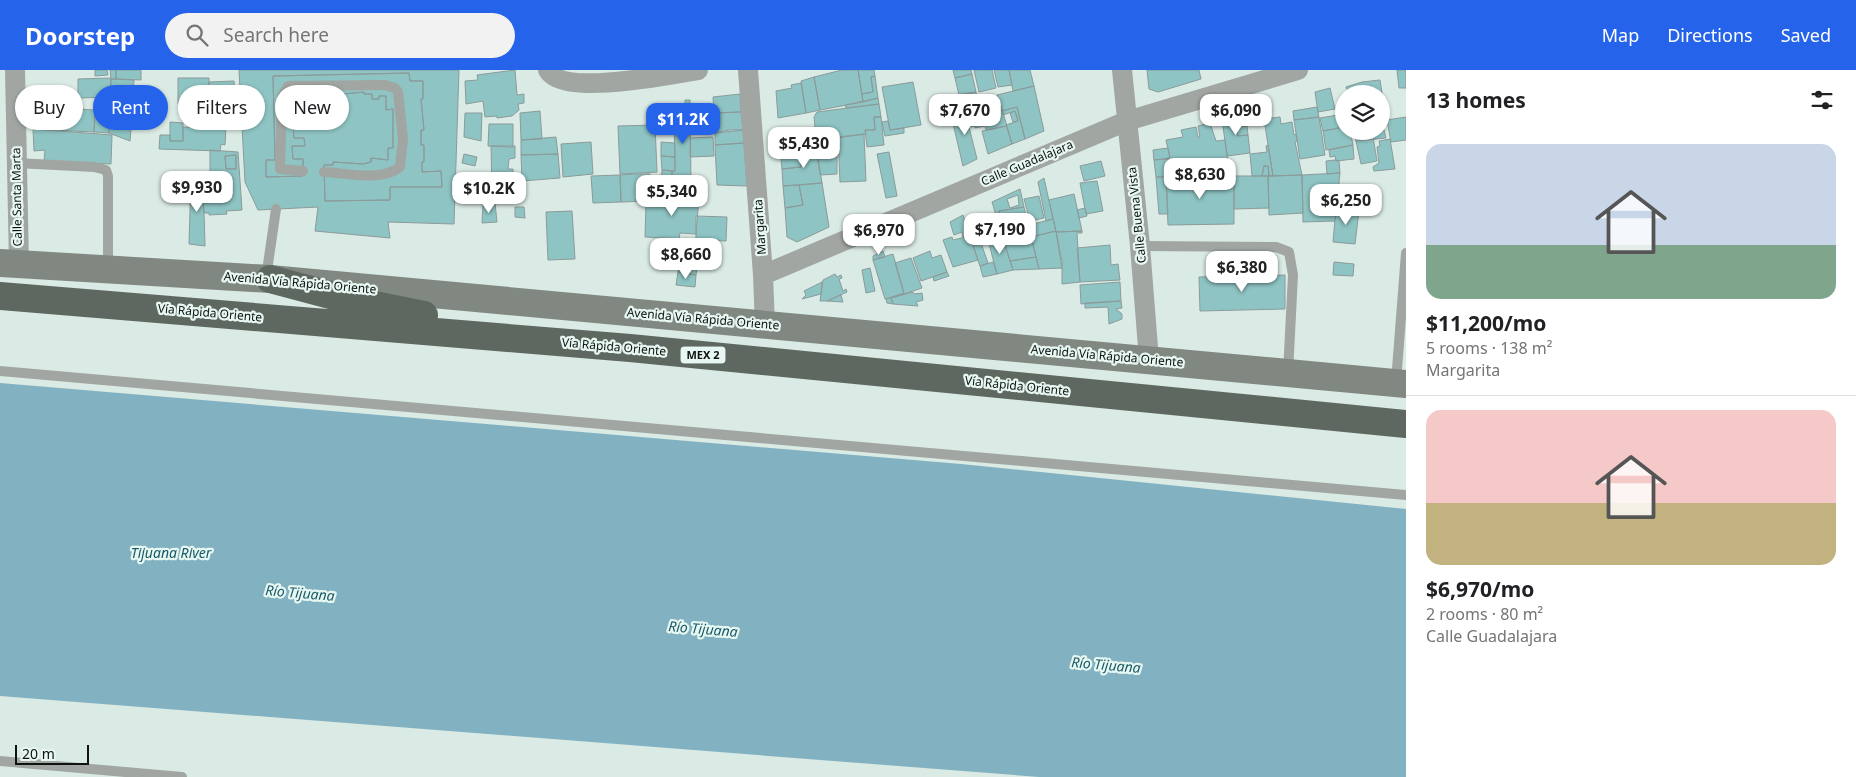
<!DOCTYPE html>
<meta charset="utf-8">
<style>
:root{--surface:#fff;--page:#f2f2f2;--text:#202124;--muted:#757577;--line:#e0e0e0;--accent:#2563eb}
body{margin:0;font-family:"Noto Sans",sans-serif;background:var(--page);color:var(--text);height:100vh;display:flex;flex-direction:column;font-size:19px;white-space:nowrap}
*{box-sizing:border-box;margin:0}
p{font-size:16px;color:var(--muted)}
.icon{flex:none;width:28px;height:28px;fill:none;stroke:currentColor;stroke-width:2;stroke-linecap:round;stroke-linejoin:round}
.map{position:relative;flex:1;overflow:hidden}
.drawer{display:flex;flex-direction:column;background:var(--surface);width:450px}
.drawer>*{flex:none}
.guide{position:absolute;left:15px;top:15px;width:475px;height:45px;display:flex;gap:10px}
.tools{position:absolute;left:1335px;top:15px;display:grid;gap:10px}
.tools a{display:grid;place-items:center;width:55px;height:55px;border-radius:50%;background:var(--surface);box-shadow:0 1px 4px #0004;font-size:25px}
.scale{position:absolute;left:15px;bottom:12px;width:74px;box-sizing:border-box;padding-left:5px;border:2px solid #0e1311;border-top:0;font-size:14px;line-height:18px;white-space:nowrap;color:#0e1311;-webkit-text-stroke:4px #e7f7f1;paint-order:stroke}
.price{position:absolute;translate:-50% -42px;padding:0 11px;border-radius:10px;background:#fff;color:#222;font-size:16px;line-height:32px;filter:drop-shadow(0 1px 2px #0008)}
.price::after{content:'';position:absolute;left:50%;top:30px;width:15px;height:11px;margin-left:-8px;background:inherit;clip-path:polygon(0 0,100% 0,50% 100%)}
.price.selected{background:var(--accent);color:#fff}
ul{padding:0;list-style:none}
li{display:grid;align-content:center;gap:10px;height:265px;padding:0 20px}
li+li{border-top:1px solid var(--line)}
li span{display:grid;place-items:center;height:155px;border-radius:15px;color:#555}
li>.icon{margin-inline-start:auto}
span .icon{width:90px;height:90px;fill:#fffc;stroke-width:1}
li b{font-size:21px}
h2{display:flex;justify-content:space-between;align-items:center;height:60px;padding:0 20px;font-size:21px}
.pill{padding:0 18px;border-radius:22px;background:var(--surface);box-shadow:0 1px 4px #0004;font-size:18px;line-height:45px}
.pill.selected{background:var(--accent);color:#fff}
header{display:flex;align-items:center;gap:30px;box-sizing:border-box;height:70px;padding:0 25px;background:var(--accent);color:#fff}
header strong{font-size:24px}
nav{display:flex;gap:28px;margin-inline-start:auto;font-size:18px}
.search{width:350px;height:45px;background:var(--page);display:flex;align-items:center;gap:12px;box-sizing:border-box;padding:0 18px;border-radius:28px;color:var(--muted);font-size:19px}
main{display:flex;flex:1;min-height:0}
.map>svg:first-child{display:block}
</style>
<header>
<strong>Doorstep</strong>
<div class="search"><svg class="icon" aria-label="search" viewBox="0 0 24 24"><circle cx="10" cy="10" r="6"/><path d="M15 15l6 6"/></svg>Search here</div>
<nav><a>Map</a><a>Directions</a><a>Saved</a></nav>
</header>
<main>
<div class="map">
<svg width="1406" height="707" viewBox="0 0 1406 707">
<rect width="100%" height="100%" fill="#daeae4"/>
<!-- water -->
<path fill="#82b2c1" d="M0,313l961,81 445,45v268h-367l-1039,-81z"/>
<!-- building -->
<path fill="#8ec4c3" stroke="#8b9b9a" fill-rule="evenodd" d="M95,0h12l1,5 -13,1z
M110,0h6v9h-5z
M116,0h25v10l-25,-1z
M239,0h220l-5,154 -66,-2 2,16 -75,-7 3,-24 -60,3 -13,-28zM409,3l1,8h13v18h-2l3,31h-3v15h3v17h-2v10l19,-1 1,16h-52v13l-65,1 -1,-36h9v-3l30,2 8,-2v-4l17,2v-12h5v-39l-7,1v-14h-7v3h-7v-5h-8v-2l-32,3v-3h-7v7h-34v13h13l1,13h-12l1,13h10l1,8h-13l1,13h10v17l-37,1v-17h9l-2,-84z
M515,0l2,25 7,-1v9l-6,1 1,6 -7,6 -15,2v-2l-12,1 -2,-16 -17,3 -1,-23 13,-1 -1,-5z
M842,0h16l5,32 -43,8 -6,-33z
M858,0h16l1,6 -4,1 2,15 -11,2z
M953,0h18l1,4 -17,4z
M974,0h18l4,18 -17,4z
M994,0h15l3,15 -14,2z
M1009,0h21l4,16 -21,5z
M1147,0h52l2,9 -43,13 -9,-3z
M1397,0h9v18h-7z
M409,3l1,8h13v18h-2l3,31h-3v15h3v17h-2v10l19,-1 1,16h-52v13l-65,1 -1,-36h9v-3l30,2 8,-2v-4l17,2v-12h5v-39l-7,1v-14h-7v3h-7v-5h-8v-2l-32,3v-3h-7v7h-34v13h13l1,13h-12l1,13h10l1,8h-13l1,13h10v17l-37,1v-17h9l-2,-84z
M972,4l4,18 -17,3 -4,-17z
M875,6l3,22 -15,4 -1,-8 11,-2 -2,-15z
M814,7l6,33 -14,3 -5,-32z
M111,8l-1,19 -29,1 2,11h-15v-10h10v-20z
M178,8h31v26h-31z
M111,9l23,1 -1,19h-3v7h-4l-2,23 7,1 -1,11 -21,-8z
M1380,10l5,32 -4,1v-19h-32l-3,-7 16,-5z
M234,11l2,29h-27v-28z
M913,12l8,43 -31,5 -8,-43z
M801,13l5,30 -28,5 -2,-27 16,-3 -1,-3z
M1034,16l10,45 -19,8 -8,-32 -15,4 -5,-16z
M1330,18l5,21 -17,3 -3,-20z
M976,22l1,5 -17,3 -1,-5z
M740,24l1,18 -27,1 -1,-16z
M981,26l2,11 -21,5 -2,-12z
M96,27h14l-1,36 -15,-1z
M878,28l1,6 -33,4 -1,-3z
M685,30h5l1,85h-15v-9h-4v-5h3l-1,-63h11z
M33,33l21,1 -3,26 -18,-1z
M1000,33l7,23 -21,4 -1,-4 -10,2 -4,-18z
M879,34l2,13h-7l1,13h-10l1,4 -30,4 -1,-9 -15,2 -5,-4 -1,-10 3,-5z
M1017,37l8,32 -13,5 -6,-19 12,-4 -3,-10 -12,4 -1,-4z
M1317,37l2,10 -25,3 -1,-9z
M53,38l42,2 -1,22 -43,-2z
M971,40l4,16 -6,1 8,32 -14,7 -12,-51z
M540,41l2,28 -21,1 -1,-27z
M1015,41l3,10 -5,1 -3,-9z
M741,42l2,18 -28,3 -1,-20z
M465,43h17l-1,28 -17,-4z
M1245,43l2,13 -11,1 1,6 1,3 10,-1 2,18 -23,3 -5,-37z
M1344,44v13l-21,4 -3,-13z
M874,47h7l3,28 -17,2 -2,-17h10z
M1280,47l1,7 11,-2 2,13 2,-1 1,7 -2,1 7,33 -29,1 -9,-57z
M1319,47l6,38 -25,4 -6,-39z
M1406,47v23l-15,2 -4,-22z
M1381,48l5,20 -30,3 -2,-10h27z
M888,51l2,9 14,-2v5l-19,3 -3,-14z
M170,52l13,1v18h-13z
M1210,53l6,18 9,-1 5,36 -27,1 -1,-12 -16,3v9h-16l-3,-18 3,-1 -4,-18 17,-3 -2,-7 15,-3 2,10h2l-2,-11z
M212,54l14,2 -1,19 -4,-1 -1,7 -61,-2 1,-14h10v6h13v-14l29,1z
M489,54h24v23l-25,-1z
M655,55l2,47 -37,2 -2,-48z
M657,56h5v8h-5z
M1007,56l5,18 -24,10 -6,-23z
M1247,56l1,9 -10,1 -2,-9z
M1344,57v4h6l3,14 -27,5 -3,-19z
M33,59l79,6 -1,29 -67,-3 1,-11 -11,1z
M729,60h14l1,13 -29,2v-12z
M779,61h12v17l-11,1z
M864,64l2,47 -26,1 -2,-45z
M556,67l2,17 -37,1v-15z
M713,67l1,19 -24,1v-19z
M1373,67l4,24 -16,3 -5,-23z
M1390,69l5,30 -21,2 -1,-4 6,-4 -2,-16 3,-1 -1,-5z
M591,72l2,32 -30,3 -2,-33z
M661,72l14,1v14l-14,-1z
M744,73l3,43 -30,-1 -2,-40z
M816,75l6,38 -39,3 -1,-17 19,-2 -2,-20z
M834,75l1,9 -18,1 -1,-9z
M1268,75l5,31h-4l-1,-10h-4l-2,10h-10l-2,-22 17,-2 -1,-6z
M1353,75l1,14 -18,2 -1,-5 -5,1 -1,-7z
M491,76h24v12l-6,1 -1,10h5v19l-21,1z
M799,77l2,20 -19,2 -2,-20z
M1168,78l2,10 -16,2 -1,-10z
M210,80l28,2 4,58 -16,1 1,3 -18,1v-2h-5l-3,-39 9,-1zM236,85v14h-10l-1,-13z
M889,82l8,44 -11,2 -9,-44z
M464,84l13,3 -2,9 -13,-3z
M558,84l2,24 -38,3 -1,-26z
M835,84h2v20l-17,1 -3,-20z
M236,85v14h-10l-1,-13z
M661,86l14,1v14l-13,-1z
M1168,89l2,18h-14l-2,-17z
M1335,90l4,1 1,12 -13,1 -1,-13z
M1101,91l4,15 -21,5 -4,-15z
M1264,96h4l1,10h-7z
M662,100l10,1v5h4v9l-15,-1z
M1340,103l-5,48 -32,1 -1,-47z
M633,104h17v27l-29,1 -1,-27z
M201,105l3,38 1,33 -16,-2 2,-68z
M620,105l1,27 -28,1 -2,-27z
M1302,105l1,38 -34,2 -1,-39z
M1234,106v48l-66,1 -2,-48z
M1234,106h34l1,32 -35,1z
M1156,107h10l2,37h-9z
M1044,108l9,41 -7,2 -8,-39z
M1097,111l6,30 -17,3 -6,-31z
M822,113l7,44 -32,15 -10,-5 -2,-29 18,-3 -4,-20z
M799,115l4,20 -18,3 -2,-22z
M1020,119l4,18 -25,4 3,10 -4,1 -6,-20zM1018,125l1,10 -9,3 -3,-9z
M662,124l37,2 -3,38 -16,-1 -1,6 -34,-2 1,-35h16z
M1074,124l8,37 -26,1 -7,-32z
M1039,126l5,22 -14,3 -6,-22z
M495,133l2,19 -15,1 1,-18z
M515,137h9l1,11 -10,-1z
M1024,137l12,50 -26,4 -12,-39 4,-1 -3,-10z
M1085,138l2,8 -8,2 -2,-8z
M1336,139l23,2 -4,33 -22,-2z
M572,141l3,48 -27,1 -2,-48z
M963,145l7,21 -7,1 -1,-5 -8,3 -4,-13z
M696,146l31,1 -1,24 -30,-1z
M1053,149l3,12 -21,5 -2,-12z
M1033,154l2,12 -4,1 -2,-12z
M1056,161l6,37 -23,1 -8,-32z
M1082,161v2h-5l3,49 -18,2v-23l-6,-29z
M970,166l8,24 -25,7 -10,-27 9,-3 1,3z
M1002,166l11,34 -16,4 -9,-34z
M682,170h19l-5,35 -18,-3z
M981,173l7,20 -8,3 -7,-20z
M1110,175l1,20 7,-1 2,16 -40,2 -3,-34z
M883,181l2,6 -12,3v-4z
M930,181l2,7 9,-3 6,17 -26,9 -8,-23z
M893,184l11,39 -19,6 -12,-39z
M1036,187l3,12 -26,1 -3,-9z
M911,188l11,30 -18,6 -9,-31z
M993,192l4,12 -14,3 -3,-11z
M1334,192l20,2 -1,12 -20,-1z
M870,198l5,23 -9,2 -4,-23z
M678,202l18,3 -1,12 -19,-2z
M947,202l2,4 -15,5 -1,-4z
M835,204l2,3 4,-2 1,3 -3,1 4,12 3,-2 1,3 -20,9h-7l3,-21z
M1285,205v34l-85,2 -1,-34z
M822,212l-1,12 -19,5 4,-4 -2,-4z
M1120,212l1,19 -40,3 -1,-19z
M913,222l1,2 8,-1 1,7 -7,2 2,4 -25,-2 -2,-6z
M904,224l-13,4 2,6 -6,-1 -1,-4z
M841,225l2,7 -16,-1z
M1121,231l1,7 -6,1 6,5v5l-13,5 -1,-17 -23,1v-5z"/>
<g fill="none" stroke-linecap="round" stroke-linejoin="round">
<!-- service -->
<path stroke="#a1a6a2" stroke-width="10" d="M16,93l78,4 12,3 2,6v92
M303,101l-23,-2 2,-72 6,-11 97,-1 10,3 3,4 5,47 -3,28c-19,15 -53,6 -76,5
M1140,176l136,1 13,5 4,23 -5,98
M266,208l10,-69
M0,301l1406,124
M1396,312l10,-129
M0,691l182,16"/>
<!-- minor -->
<path stroke="#a1a6a2" stroke-width="20" d="M15,0l4,194
M548,0c14,27 124,4 150,0
M748,0l15,205 2,50
M1122,0l18,176 9,114
M763,205l364,-154 171,-51"/>
<!-- secondary -->
<path stroke="#818781" stroke-width="28" d="M0,193l270,16 1136,105"/>
<!-- trunk -->
<path stroke="#5f6860" stroke-width="28" d="M270,209l75,20 79,16
M0,226l630,52 776,76"/>
</g>
<g text-anchor="middle" stroke-width="4.5" stroke-linejoin="round" paint-order="stroke">
<!-- shield labels -->
<rect fill="#e7f7f1" stroke="#4f5754" stroke-width="1" x="680.5" y="276.5" width="45" height="17" rx="4"/>
<g font-size="11" font-weight="bold" fill="#0e1311">
<text x="703" y="289">MEX 2</text>
</g>
<!-- street labels -->
<g font-size="12" fill="#0e1311" stroke="#e7f7f1">
<text transform="translate(1027 93) rotate(-23)" y="4">Calle Guadalajara</text>
<text transform="translate(17 127) rotate(-91)" y="4">Calle Santa Marta</text>
<text transform="translate(1137 145) rotate(-96)" y="4">Calle Buena Vista</text>
<text transform="translate(760 157) rotate(-94)" y="4">Margarita</text>
<text transform="translate(300 213) rotate(5)" y="4">Avenida Vía Rápida Oriente</text>
<text transform="translate(210 243) rotate(5)" y="4">Vía Rápida Oriente</text>
<text transform="translate(703 249) rotate(5)" y="4">Avenida Vía Rápida Oriente</text>
<text transform="translate(614 277) rotate(5)" y="4">Vía Rápida Oriente</text>
<text transform="translate(1107 286) rotate(5)" y="4">Avenida Vía Rápida Oriente</text>
<text transform="translate(1017 316) rotate(6)" y="4">Vía Rápida Oriente</text>
</g>
<!-- water labels -->
<g font-size="14" font-style="italic" fill="#165868" stroke="#e7f7f1">
<text x="171" y="488">Tijuana River</text>
<text transform="translate(300 523) rotate(5)" y="5">Río Tijuana</text>
<text transform="translate(703 559) rotate(5)" y="5">Río Tijuana</text>
<text transform="translate(1106 595) rotate(5)" y="5">Río Tijuana</text>
</g>
</g>
</svg>
<div class="tools">
<a><svg class="icon" aria-label="layers" viewBox="0 0 24 24"><path d="M12 4l9 5-9 5-9-5zM3 14l9 5 9-5"/></svg></a>
</div>
<div class="scale">20 m</div>
<b class="price" style="left:965px;top:66px">$7,670</b>
<b class="price" style="left:1236px;top:66px">$6,090</b>
<b class="price selected" style="left:683px;top:75px">$11.2K</b>
<b class="price" style="left:804px;top:99px">$5,430</b>
<b class="price" style="left:1200px;top:130px">$8,630</b>
<b class="price" style="left:197px;top:143px">$9,930</b>
<b class="price" style="left:489px;top:144px">$10.2K</b>
<b class="price" style="left:672px;top:147px">$5,340</b>
<b class="price" style="left:1346px;top:156px">$6,250</b>
<b class="price" style="left:1000px;top:185px">$7,190</b>
<b class="price" style="left:879px;top:186px">$6,970</b>
<b class="price" style="left:686px;top:210px">$8,660</b>
<b class="price" style="left:1242px;top:223px">$6,380</b>
<div class="guide">
<a class="pill">Buy</a>
<a class="pill selected">Rent</a>
<a class="pill">Filters</a>
<a class="pill">New</a>
</div>
</div>
<section class="drawer">
<h2>13 homes<svg class="icon" aria-label="filters" viewBox="0 0 24 24"><path d="M4 7h16M4 17h16"/><circle cx="9" cy="7" r="2"/><circle cx="15" cy="17" r="2"/></svg></h2>
<ul>
<li><span style="background:linear-gradient(#c9d6e8 65%,#7fa58c 0)"><svg class="icon" aria-label="home" viewBox="0 0 24 24"><path d="M3 11l9-7 9 7M6 9v11h12V9"/></svg></span><div><b>$11,200/mo</b><p>5 rooms · 138 m²</p><p>Margarita</p></div></li>
<li><span style="background:linear-gradient(#f6c9c9 60%,#c2b280 0)"><svg class="icon" aria-label="home" viewBox="0 0 24 24"><path d="M3 11l9-7 9 7M6 9v11h12V9"/></svg></span><div><b>$6,970/mo</b><p>2 rooms · 80 m²</p><p>Calle Guadalajara</p></div></li>
</ul>
</section>
</main>
